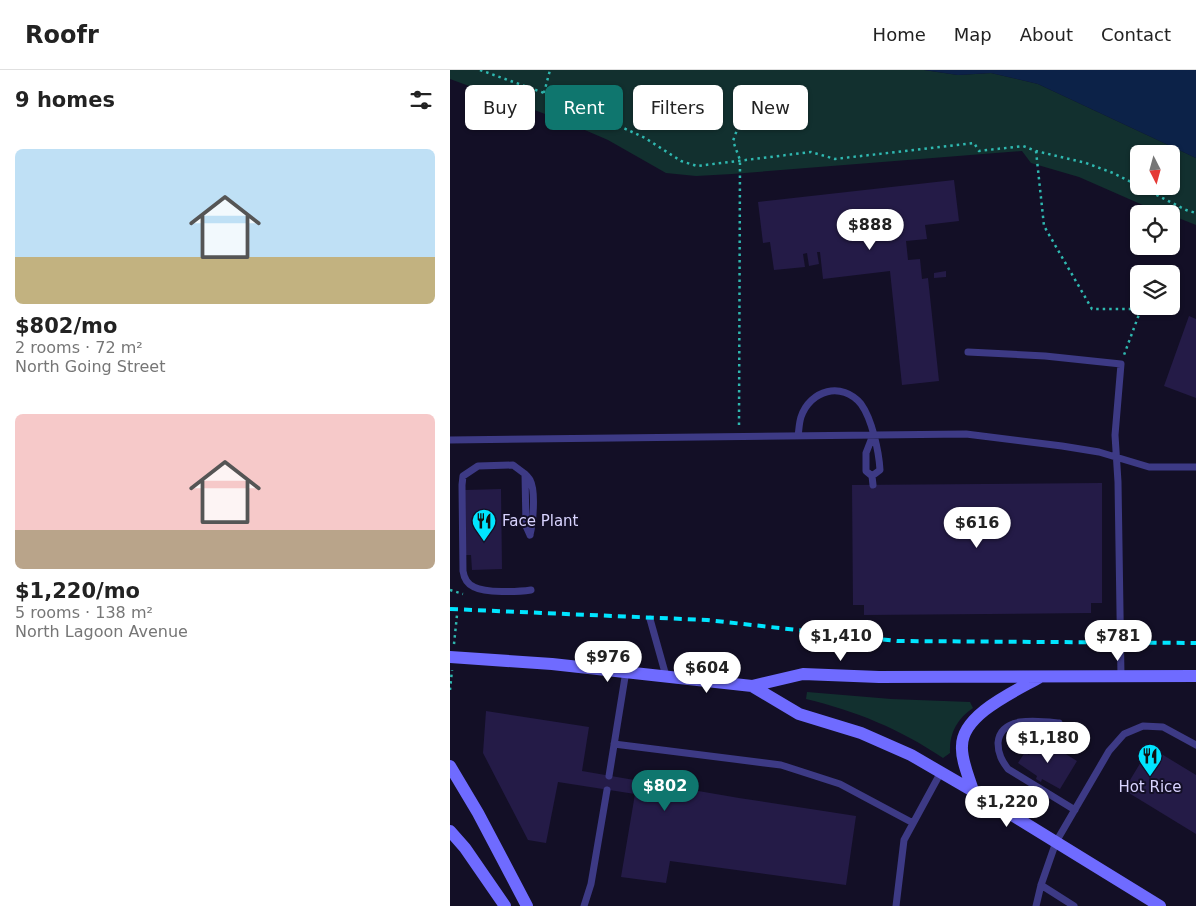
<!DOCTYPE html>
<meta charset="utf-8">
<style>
:root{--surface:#fff;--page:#f2f2f2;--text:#222;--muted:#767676;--line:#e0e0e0;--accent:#0f766e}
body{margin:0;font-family:"DejaVu Sans",sans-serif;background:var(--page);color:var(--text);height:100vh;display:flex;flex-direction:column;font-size:19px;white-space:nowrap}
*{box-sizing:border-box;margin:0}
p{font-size:16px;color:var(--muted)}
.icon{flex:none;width:28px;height:28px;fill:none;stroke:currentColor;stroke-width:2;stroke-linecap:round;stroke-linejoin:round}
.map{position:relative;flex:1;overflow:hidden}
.side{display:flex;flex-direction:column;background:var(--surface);width:450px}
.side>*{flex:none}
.banner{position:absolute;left:15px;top:15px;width:475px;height:45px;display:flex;gap:10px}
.needle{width:32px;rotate:174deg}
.tools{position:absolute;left:680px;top:75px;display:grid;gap:10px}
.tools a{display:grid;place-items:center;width:50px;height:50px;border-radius:8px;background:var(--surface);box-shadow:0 1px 4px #0004;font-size:25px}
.price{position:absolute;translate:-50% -42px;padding:0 11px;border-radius:18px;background:#fff;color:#222;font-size:16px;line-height:32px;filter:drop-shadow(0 1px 2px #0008)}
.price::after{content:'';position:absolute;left:50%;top:30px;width:15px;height:11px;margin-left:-8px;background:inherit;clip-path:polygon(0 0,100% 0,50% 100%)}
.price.current{background:var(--accent);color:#fff}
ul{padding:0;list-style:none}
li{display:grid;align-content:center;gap:10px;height:265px;padding:0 15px}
li span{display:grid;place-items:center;height:155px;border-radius:8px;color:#555}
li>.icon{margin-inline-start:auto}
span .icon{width:90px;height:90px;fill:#fffc;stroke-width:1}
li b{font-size:21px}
h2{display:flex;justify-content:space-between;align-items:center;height:60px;padding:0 15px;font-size:21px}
.tag{padding:0 18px;border-radius:8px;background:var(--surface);box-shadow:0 1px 4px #0004;font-size:18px;line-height:45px}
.tag.current{background:var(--accent);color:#fff}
header{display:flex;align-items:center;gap:30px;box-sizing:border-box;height:70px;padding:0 25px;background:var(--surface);border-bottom:1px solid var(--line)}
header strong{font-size:24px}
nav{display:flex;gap:28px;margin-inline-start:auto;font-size:18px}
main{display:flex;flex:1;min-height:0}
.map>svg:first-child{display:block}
</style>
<header>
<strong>Roofr</strong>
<nav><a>Home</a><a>Map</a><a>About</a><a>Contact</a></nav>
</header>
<main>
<section class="side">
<h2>9 homes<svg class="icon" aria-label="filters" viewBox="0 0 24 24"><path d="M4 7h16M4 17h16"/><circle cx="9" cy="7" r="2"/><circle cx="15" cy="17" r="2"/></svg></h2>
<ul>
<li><span style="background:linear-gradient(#bfe0f5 70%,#c2b280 0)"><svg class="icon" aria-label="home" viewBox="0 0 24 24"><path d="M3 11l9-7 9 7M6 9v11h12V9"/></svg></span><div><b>$802/mo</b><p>2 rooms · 72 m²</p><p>North Going Street</p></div></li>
<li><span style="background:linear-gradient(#f6c9c9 75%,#b9a48a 0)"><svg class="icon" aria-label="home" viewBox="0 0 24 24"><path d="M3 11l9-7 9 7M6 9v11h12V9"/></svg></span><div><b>$1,220/mo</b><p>5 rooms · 138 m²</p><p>North Lagoon Avenue</p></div></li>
</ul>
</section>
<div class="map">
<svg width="746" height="836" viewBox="0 0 746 836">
<rect width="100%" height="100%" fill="#130f26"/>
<!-- green -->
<path fill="#12302f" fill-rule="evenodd" d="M0,0h474l34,5 33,-2 47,11 158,74v67l-25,-10v-1l-10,-1 -82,-36 -48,-14 -9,-12 -290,23 -36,2 -30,-3 -58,-33 -44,-19 -114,-42zM689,84h32v32h-32z
M357,622l84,7 79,3 3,6c-16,11 -24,25 -23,45l-7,5c-43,-29 -87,-47 -137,-59z"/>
<!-- water -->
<path fill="#0c2248" d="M474,0h272v88l-158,-74 -47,-11 -33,2z"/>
<!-- building -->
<path fill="#241b47" d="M504,110l5,41 -34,4 2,14 -21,2 2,19 12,-1 2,20 6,-1 11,103 -37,4 -12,-114 -67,8 -3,-27h-3l2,12 -10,2 -2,-13 -4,1 2,13 -31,3 -4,-28 -7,1 -5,-41z
M496,201v6l-12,1v-5z
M739,246l7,3v79l-32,-12z
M652,413v120h-11v10l-227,2v-10h-11l-1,-120z
M51,419l1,80 -30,1 -1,-15h-5l-1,-65z
M36,641l103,16 -7,44 157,27 117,18 -10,69 -176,-24 -4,22 -45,-6 14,-83 -77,-12 -12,61 -18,-3 -45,-87z
M590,668l37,23 -17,28 -18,-10 -1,3 -5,-3 1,-3 -19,-13 7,-11 4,3z
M700,677l46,28v59l-72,-44z"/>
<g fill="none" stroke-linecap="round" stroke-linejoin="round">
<!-- path -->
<path stroke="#2fb8b0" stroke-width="2.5" stroke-dasharray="2.5 4" stroke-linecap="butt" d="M30,0l81,29 84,39 36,23 16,5 114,-14 24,7 139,-16 5,8 44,-5 13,5 50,12 27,10 26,13
M94,23l6,-23
M586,81l8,75 48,83h49l-17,46
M689,116l47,24 10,3
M289,355l1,-265 -7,-19 9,-25
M0,520l13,4
M4,574l3,-29
M0,620l2,-20"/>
<!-- lane -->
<path stroke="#3d3a85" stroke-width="7" d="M518,282l77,4 76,8 -6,71 3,47 3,194
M348,366c1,-6 1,-13 3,-19 9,-27 41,-36 60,-13 11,15 18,48 19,66l-8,6
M0,370l516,-6 96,12 37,6 50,15h47
M75,404c2,2 4,4 5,6 6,11 3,43 0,55
M422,406l-6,-5v-18l7,-18
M422,406l1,9
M80,465l-4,-9 -1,-52 -12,-9 -35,1 -15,10 -1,9 1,86c1,7 4,13 11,16 11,6 44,5 57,3
M200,549l16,57
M609,653c-19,-2 -59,-8 -61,20 0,11 4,18 10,26l67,41
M164,674l167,21 59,19 73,39
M159,706l17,-105
M591,815l33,21
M134,836l7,-22 16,-94
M446,836l8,-66 37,-68
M586,836l5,-21 15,-43 53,-91 15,-17 19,-8 20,1 33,18"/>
<!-- secondary -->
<path stroke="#6f6bff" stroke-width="12" d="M0,587l102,7 200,22 51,-12 76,3 317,-1
M302,616l47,28 62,19 50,22 62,36 187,115
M0,696l28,47 49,93
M523,721c-4,-14 -12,-31 -11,-45 0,-32 54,-55 78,-69
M0,761l15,17 40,58"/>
<!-- rail -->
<path stroke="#00e5ff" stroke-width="4" stroke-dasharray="8 6" stroke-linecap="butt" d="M0,539l257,11 190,21 299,2"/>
</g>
<!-- icons -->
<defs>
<symbol id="restaurant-pin" viewBox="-11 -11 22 30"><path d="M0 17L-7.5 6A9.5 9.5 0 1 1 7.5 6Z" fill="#00e5ff" stroke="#130f26"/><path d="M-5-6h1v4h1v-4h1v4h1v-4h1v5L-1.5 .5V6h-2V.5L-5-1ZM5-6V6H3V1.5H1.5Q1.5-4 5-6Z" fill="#111"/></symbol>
</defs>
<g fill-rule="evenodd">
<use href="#restaurant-pin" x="20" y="437" width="28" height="38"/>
<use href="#restaurant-pin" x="686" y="672" width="28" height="38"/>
</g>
<g text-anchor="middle" stroke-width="4" stroke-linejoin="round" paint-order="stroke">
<!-- poi labels -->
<g font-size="15" fill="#d9d4ff" stroke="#130f26" text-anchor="start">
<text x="52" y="456">Face Plant</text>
<text x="700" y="722" text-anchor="middle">Hot Rice</text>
</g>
</g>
</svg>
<div class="tools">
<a><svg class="needle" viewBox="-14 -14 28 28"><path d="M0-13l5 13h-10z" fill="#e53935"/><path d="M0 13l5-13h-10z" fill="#767676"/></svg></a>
<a><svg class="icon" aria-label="locate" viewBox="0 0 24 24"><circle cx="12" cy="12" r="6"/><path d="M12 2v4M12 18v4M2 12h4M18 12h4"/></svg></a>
<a><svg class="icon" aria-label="layers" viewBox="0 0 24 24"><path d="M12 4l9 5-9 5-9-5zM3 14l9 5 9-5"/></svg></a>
</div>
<b class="price" style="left:420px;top:181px">$888</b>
<b class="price" style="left:527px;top:479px">$616</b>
<b class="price" style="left:391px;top:592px">$1,410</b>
<b class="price" style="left:668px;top:592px">$781</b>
<b class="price" style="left:158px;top:613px">$976</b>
<b class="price" style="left:257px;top:624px">$604</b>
<b class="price" style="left:598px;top:694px">$1,180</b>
<b class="price current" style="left:215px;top:742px">$802</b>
<b class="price" style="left:557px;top:758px">$1,220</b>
<div class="banner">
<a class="tag">Buy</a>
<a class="tag current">Rent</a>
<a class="tag">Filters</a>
<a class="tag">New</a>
</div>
</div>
</main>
